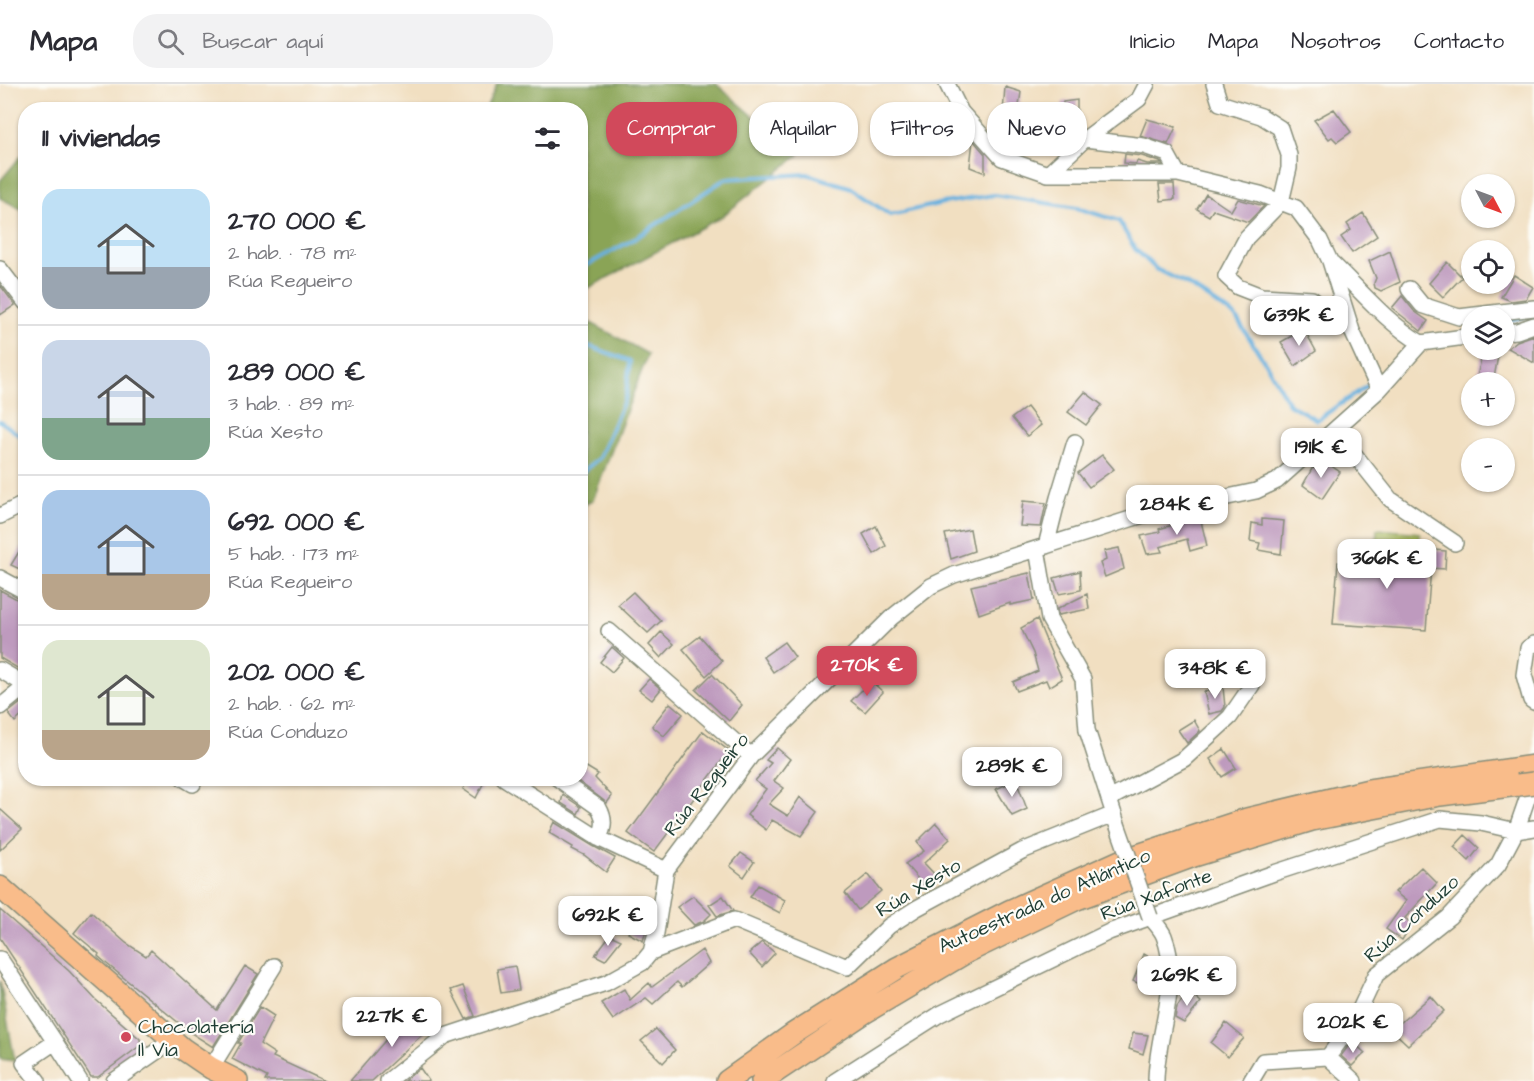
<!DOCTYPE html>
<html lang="es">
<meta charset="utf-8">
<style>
:root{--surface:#fff;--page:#f2f2f3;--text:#2b2b33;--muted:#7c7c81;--line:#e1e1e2;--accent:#d1495b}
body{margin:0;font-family:"Architects Daughter",sans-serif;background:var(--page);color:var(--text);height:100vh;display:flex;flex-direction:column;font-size:22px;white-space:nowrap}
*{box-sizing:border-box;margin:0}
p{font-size:20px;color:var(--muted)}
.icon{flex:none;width:33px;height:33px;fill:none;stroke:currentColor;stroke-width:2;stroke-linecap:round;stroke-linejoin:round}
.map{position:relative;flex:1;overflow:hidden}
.drawer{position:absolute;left:18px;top:18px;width:570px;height:684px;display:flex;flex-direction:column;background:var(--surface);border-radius:24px;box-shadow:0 2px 4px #0004}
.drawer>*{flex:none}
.hud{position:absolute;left:606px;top:18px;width:570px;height:54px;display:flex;gap:12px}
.needle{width:39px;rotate:131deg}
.fabs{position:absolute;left:1461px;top:90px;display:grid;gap:12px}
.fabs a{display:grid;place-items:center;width:54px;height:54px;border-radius:50%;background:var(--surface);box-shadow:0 2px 4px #0004;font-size:30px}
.price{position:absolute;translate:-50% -51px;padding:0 14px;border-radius:12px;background:#fff;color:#222;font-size:20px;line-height:39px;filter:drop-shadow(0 2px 3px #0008)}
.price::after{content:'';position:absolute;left:50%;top:36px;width:18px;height:14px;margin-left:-9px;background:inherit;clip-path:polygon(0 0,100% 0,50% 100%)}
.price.selected{background:var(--accent);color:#fff}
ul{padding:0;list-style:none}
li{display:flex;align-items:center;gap:18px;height:150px;padding:0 24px}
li+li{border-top:2px solid var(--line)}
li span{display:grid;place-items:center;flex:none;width:168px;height:120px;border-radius:18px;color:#555}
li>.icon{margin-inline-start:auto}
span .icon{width:72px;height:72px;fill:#fffc;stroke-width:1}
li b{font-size:26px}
h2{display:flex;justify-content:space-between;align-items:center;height:72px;padding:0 24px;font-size:26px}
.pill{padding:0 21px;border-radius:24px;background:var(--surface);box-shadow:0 2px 4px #0004;font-size:21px;line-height:54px}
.pill.selected{background:var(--accent);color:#fff}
header{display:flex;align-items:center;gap:36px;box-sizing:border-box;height:84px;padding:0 30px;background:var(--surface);border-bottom:2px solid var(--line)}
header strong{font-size:28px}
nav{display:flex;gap:33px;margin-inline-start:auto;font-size:21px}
.search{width:420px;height:54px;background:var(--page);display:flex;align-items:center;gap:15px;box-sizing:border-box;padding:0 21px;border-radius:24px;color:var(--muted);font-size:22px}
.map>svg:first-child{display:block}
</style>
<header>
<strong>Mapa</strong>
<div class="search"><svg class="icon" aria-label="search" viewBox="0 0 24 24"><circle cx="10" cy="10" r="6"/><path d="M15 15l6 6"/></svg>Buscar aquí</div>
<nav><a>Inicio</a><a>Mapa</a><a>Nosotros</a><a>Contacto</a></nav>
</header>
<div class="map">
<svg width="1534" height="997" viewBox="0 0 1534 997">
<rect width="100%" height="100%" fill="#fdfcf7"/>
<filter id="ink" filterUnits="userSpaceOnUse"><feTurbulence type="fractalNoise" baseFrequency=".0167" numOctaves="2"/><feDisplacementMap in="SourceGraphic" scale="12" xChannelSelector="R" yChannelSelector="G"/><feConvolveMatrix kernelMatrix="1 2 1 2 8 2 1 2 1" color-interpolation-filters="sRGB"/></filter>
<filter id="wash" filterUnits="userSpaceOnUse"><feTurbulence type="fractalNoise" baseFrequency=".008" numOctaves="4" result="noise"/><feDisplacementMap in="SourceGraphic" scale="24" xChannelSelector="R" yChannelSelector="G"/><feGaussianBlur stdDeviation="1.35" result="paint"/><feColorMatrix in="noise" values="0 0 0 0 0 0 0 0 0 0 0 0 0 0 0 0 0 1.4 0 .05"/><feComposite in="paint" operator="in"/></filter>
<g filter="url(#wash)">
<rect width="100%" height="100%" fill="#f1dfc1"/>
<!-- green -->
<path fill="#adbd60" stroke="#667d4a" stroke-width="1.5" d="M1377,445l43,4 -1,16 -43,-3z"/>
<!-- forest -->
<path fill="#8aa456" stroke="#547045" stroke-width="1.5" d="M497,0h219l83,71 -78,62 -140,75 -1,-182 -94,-1z
M25,67v60l-25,-13v-17z
M580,233l68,37 -55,146 -12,7z
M0,897l15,80 -15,-2z"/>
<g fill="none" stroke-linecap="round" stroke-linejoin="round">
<!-- stream -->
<path stroke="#67b1df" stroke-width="4" d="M580,185l54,-30 91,-60 82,-5 42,13 41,28 53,-12 51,-8 83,13 42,13 16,28 21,20 31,15 48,32 33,51 21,37 28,16 56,-38
M1504,238l29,-7
M580,259l50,18 -4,35 -27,62 -19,16
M0,337l26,19"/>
</g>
<g id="blocks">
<!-- building -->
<path fill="#be9abe" d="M1005,3l16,5 -5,34 -14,-1z
M1077,16v29l-19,-1 5,-26z
M1334,25l17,23 -14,10 -5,-5 -3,2 -15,-19z
M1147,35l29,8 -8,17 -28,-8z
M973,56l12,14v19l-15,-6z
M1125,70l17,2 18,6 2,2h-15l-10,-3 -1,3 -12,-1z
M1159,100h15l1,15 -14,2z
M1206,110l25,17 7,-12 26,7 -16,16 -35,-12 -4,6 -12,-7z
M1363,129l14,23 -25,17 -11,-16 10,-7 -4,-6z
M1390,167l10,31 -19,9 -6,-3 -1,-5 2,-5 -7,-17z
M1447,178l15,15 -19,20 -14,-14z
M1514,191l19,12 -7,12 -15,2 -10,-4z
M0,201l15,20 -15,10z
M1402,212l12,15 14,10 -7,10 -29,-23z
M1304,245l12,22 -21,15 -14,-24z
M1534,251v28l-26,-15 9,-7z
M1483,268l15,4 -4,22 -17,-2z
M1085,308l17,13 -16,20 -18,-13z
M1027,323l14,18 -14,11 -15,-18z
M1102,371l12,14 -25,18 -11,-14z
M1324,377l16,11 -18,27 -19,-14 10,-18 5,3z
M1023,417l23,2 -5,24 -21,-1z
M1200,433l7,29 -17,5 -3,-12 -27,8 2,5 -15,2 -6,-18 19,-4 -1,-3z
M1262,435l22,2 -3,33 -23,-4 2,-7 -10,-2 2,-18 10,2z
M876,442l10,20 -12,8 -11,-20z
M970,445l4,22 -23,8 -6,-25z
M26,456v32l-15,-7z
M1383,462l63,5 -1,18 -14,-1 -5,62 -93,-6 5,-62 44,3z
M1119,464l5,21 -19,8 -5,-14 6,-3 -2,-9z
M1080,487l1,19 -22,4 -5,-16z
M1029,489l5,27 -24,5v-2l-31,11 -8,-28z
M0,506l26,14v69l-26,-15z
M633,508l28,29 -13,12 -30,-28z
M1087,510l2,15 -31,6 -1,-6z
M1037,535l25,60 -13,8 -3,-7 -29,11 -4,-9 25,-11 -5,-18 -12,-25z
M661,548l13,12 -13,14 -12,-13z
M700,552l22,25 -16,15 -23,-27z
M784,558l11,15 -22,15 -10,-15z
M612,563l12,11 -12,14 -12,-10z
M712,590l30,31 -13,16 -33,-31z
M649,595l12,10 -9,11 -13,-10z
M871,597l12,11 -18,20 -14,-11z
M1223,603l2,20 -3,4 -13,3 -5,-22z
M26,617v11l-11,10 -7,-9 14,-11z
M670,619l13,11 -19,22 -12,-10z
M1194,636l6,11 -13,12 -9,-13z
M703,647l26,20 -75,101 -26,-19z
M777,664l13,11 -16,22 10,7 -15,16 19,12 12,-19 18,15 -17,24 -29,-16 -6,10 -19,-15 19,-26 -11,-8 16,-18 -5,-3z
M1224,665l12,19 -14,9 -12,-18z
M580,679l18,11 -3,4 17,18 -5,7 -33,-25h6z
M469,694h17l-10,20 -13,-9z
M1016,696l11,29 -15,7 -16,-27z
M563,711l18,12 -3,7 -17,-11z
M0,725l22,20 -22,21z
M554,738l39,24 22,12 -9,14 -22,-17 -12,-6 1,-2 -24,-14z
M936,739l14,16 -26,24 13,14 -12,10 -20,-23 19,-13 -7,-9z
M1465,751l14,13 -10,13 -15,-14z
M741,769l13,9 -10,15 -14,-11z
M1421,783l16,16 -32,35 7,6 -10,16 -16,-11 20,-28 -11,-9z
M868,790l13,17 -23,19 -13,-17z
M758,801l27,15 -5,13 -30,-16z
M693,812l18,18 -7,7 -10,4 -17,-18z
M723,812l10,15 -16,5 -8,-11z
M0,826l69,61 27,29 44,39 1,6 -43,32h-7l-91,-139z
M91,828l35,31 20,13 5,-6 66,60 28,-44 13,8 -45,73 -22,-14 -84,-69 -9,-8 1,-2 -25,-21z
M638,832l10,7 -5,18 -15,-8z
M610,851l11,5 -16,20 -10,-5z
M762,858l13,11 -13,14 -13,-14z
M702,866l7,13 -27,24 -5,-5 -24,22 -7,-6 -33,22 -12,-17 23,-14 6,11 19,-17 3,4z
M1144,870l15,9 -12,24 -14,-6z
M515,882l4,24 -18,3 -4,-24z
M463,902l12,30 -9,3 -15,-29z
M1188,907l13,11 -17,21 -9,-5 2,-11z
M1431,912l13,15 -36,34 -16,-15z
M260,923l14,9 -14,28 15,10 -2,3 52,24h-60l2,-4 -35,-18 9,-16h-3z
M410,928l15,10v10l-53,49h-22z
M1226,939l18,15 -16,19 -17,-14z
M656,945l19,21 -12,13 -22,-22z
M1133,949l15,2 -5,19 -14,-5z
M1352,957l13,12 -13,13 -11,-10z
M420,984l9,13h-25z"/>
</g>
</g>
<g filter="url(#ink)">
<use href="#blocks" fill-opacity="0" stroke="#888e7a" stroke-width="1.5"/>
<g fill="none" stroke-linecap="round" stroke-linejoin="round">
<defs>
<path id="minor" d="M947,0l14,28 41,46 46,16h130l82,20 36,14 24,32 10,21 22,70 27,59
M1214,0l6,19 41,13 19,12 9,27v13l-8,34 -34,35 -21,39 12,11 23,9 51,3 40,32
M1085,55l59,7 23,8 11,20
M1048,90l37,-35 54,-40 8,-15
M1332,179c28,27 55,60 89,80
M0,185l26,34
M1409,205l13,16 37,12 75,-9
M1504,248l13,-1 17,-6
M1335,346l55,69 65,44
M0,432l26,-13
M1046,462l12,-48 17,-56
M1037,465l12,70 34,60 4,51 30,94
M0,494l26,14
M609,547l142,125
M1534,560l-6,4 -4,27 7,25 3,2
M0,586l26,15
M0,623l26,-21
M183,694l10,6
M504,694l94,60 68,32
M557,694l42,30c6,11 6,20 -1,30
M1109,715l75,-40 46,-42 22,-32
M1150,833c5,6 11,12 14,19 18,47 -8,98 -8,145
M651,868l83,-32 113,47 42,-41 28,-18 105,-57 92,-37
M0,875l55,83
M1328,973l26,24
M211,984l63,-102
M38,997l-14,-18 31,-21 25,39
M114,997l59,-41
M388,997l57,-45 161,-53 36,-20 9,-11 5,-19 10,-63 85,-114 140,-138 40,-32 23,-11 189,-60 113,-24 21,-10 102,-91 42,-47 51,-7
M835,997l105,-67 169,-82 165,-59 166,-54 41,4 35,8 18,-3
M1251,997l12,-20 65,-4 27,-37 21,-45 73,-58 49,-52 18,-34 18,-52"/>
<path id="highway" d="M0,803l183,162 28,19 26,13
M727,997l66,-47 104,-66 112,-57 111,-50 127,-42 122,-29 165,-24
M762,997l102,-68 103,-61 110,-53 117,-43 118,-36 128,-25 78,-10"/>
</defs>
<!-- minor casing -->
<use href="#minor" stroke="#888e7a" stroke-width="18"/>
<!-- highway casing -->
<use href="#highway" stroke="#888e7a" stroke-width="24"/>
<!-- minor -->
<use href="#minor" stroke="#fff" stroke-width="15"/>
<!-- highway -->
<use href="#highway" stroke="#f9bc8a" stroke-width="21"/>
<defs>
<path id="minor-bridge" d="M1117,740l33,93"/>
<path id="highway-bridge" d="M1518,701l16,-2"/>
</defs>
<!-- minor-bridge casing -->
<use href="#minor-bridge" stroke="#888e7a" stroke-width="18" stroke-linecap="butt"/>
<!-- highway-bridge casing -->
<use href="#highway-bridge" stroke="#888e7a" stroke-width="24" stroke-linecap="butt"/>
<!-- minor-bridge -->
<use href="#minor-bridge" stroke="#fff" stroke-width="15"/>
<!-- highway-bridge -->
<use href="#highway-bridge" stroke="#f9bc8a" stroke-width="21"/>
</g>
</g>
<!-- markers -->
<circle fill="#d1495b" stroke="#fdfcf7" stroke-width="2" cx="126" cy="953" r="6"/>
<g text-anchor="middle" stroke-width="4.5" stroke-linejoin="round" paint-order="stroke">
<!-- street labels -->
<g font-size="20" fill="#1f3d34" stroke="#fdfcf7">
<text transform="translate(706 700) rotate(-52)" y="7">Rúa Regueiro</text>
<text transform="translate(918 803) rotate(-31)" y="7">Rúa Xesto</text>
<text transform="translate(1156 810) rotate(-20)" y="7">Rúa Xafonte</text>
<text transform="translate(1044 816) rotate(-24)" y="7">Autoestrada do Atlántico</text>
<text transform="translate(1411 834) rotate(-42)" y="7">Rúa Conduzo</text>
</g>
<!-- poi labels -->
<g font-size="20" fill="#1f3d34" stroke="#fdfcf7" text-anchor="start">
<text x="138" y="949">Chocolatería<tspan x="138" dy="23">Il Via</tspan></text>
</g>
</g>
</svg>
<div class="fabs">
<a><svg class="needle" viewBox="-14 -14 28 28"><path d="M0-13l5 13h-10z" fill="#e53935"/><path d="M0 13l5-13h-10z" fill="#7c7c81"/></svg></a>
<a><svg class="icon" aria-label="locate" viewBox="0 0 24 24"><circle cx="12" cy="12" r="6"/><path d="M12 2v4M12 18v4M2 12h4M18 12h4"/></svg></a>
<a><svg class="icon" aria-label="layers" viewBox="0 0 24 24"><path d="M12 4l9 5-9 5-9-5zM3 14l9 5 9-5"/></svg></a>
<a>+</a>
<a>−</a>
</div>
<b class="price" style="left:1299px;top:263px">639K €</b>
<b class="price" style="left:1321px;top:395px">191K €</b>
<b class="price" style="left:1177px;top:452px">284K €</b>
<b class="price" style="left:1387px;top:506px">366K €</b>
<b class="price selected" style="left:867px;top:613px">270K €</b>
<b class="price" style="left:1215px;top:616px">348K €</b>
<b class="price" style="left:1012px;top:714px">289K €</b>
<b class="price" style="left:608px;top:863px">692K €</b>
<b class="price" style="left:1187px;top:923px">269K €</b>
<b class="price" style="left:392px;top:964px">227K €</b>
<b class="price" style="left:1353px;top:970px">202K €</b>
<div class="hud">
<a class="pill selected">Comprar</a>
<a class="pill">Alquilar</a>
<a class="pill">Filtros</a>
<a class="pill">Nuevo</a>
</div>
<section class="drawer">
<h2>11 viviendas<svg class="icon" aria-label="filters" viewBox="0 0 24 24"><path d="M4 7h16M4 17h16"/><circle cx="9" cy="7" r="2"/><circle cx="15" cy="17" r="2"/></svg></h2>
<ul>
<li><span style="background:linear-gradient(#bfe0f5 65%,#9aa5b1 0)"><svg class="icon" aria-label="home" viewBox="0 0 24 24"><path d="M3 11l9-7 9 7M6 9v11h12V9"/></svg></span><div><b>270 000 €</b><p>2 hab. · 78 m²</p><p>Rúa Regueiro</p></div></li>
<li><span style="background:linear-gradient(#c9d6e8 65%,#7fa58c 0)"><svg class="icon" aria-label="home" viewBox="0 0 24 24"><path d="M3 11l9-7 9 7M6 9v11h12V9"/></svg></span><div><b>289 000 €</b><p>3 hab. · 89 m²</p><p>Rúa Xesto</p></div></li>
<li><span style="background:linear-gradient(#a9c7e8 70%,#b9a48a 0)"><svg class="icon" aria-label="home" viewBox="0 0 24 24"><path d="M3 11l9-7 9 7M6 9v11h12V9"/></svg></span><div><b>692 000 €</b><p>5 hab. · 173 m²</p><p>Rúa Regueiro</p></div></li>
<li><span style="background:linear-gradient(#dfe7d0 75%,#b9a48a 0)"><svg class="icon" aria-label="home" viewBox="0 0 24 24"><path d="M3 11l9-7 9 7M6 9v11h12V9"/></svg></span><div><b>202 000 €</b><p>2 hab. · 62 m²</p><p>Rúa Conduzo</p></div></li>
</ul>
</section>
</div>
